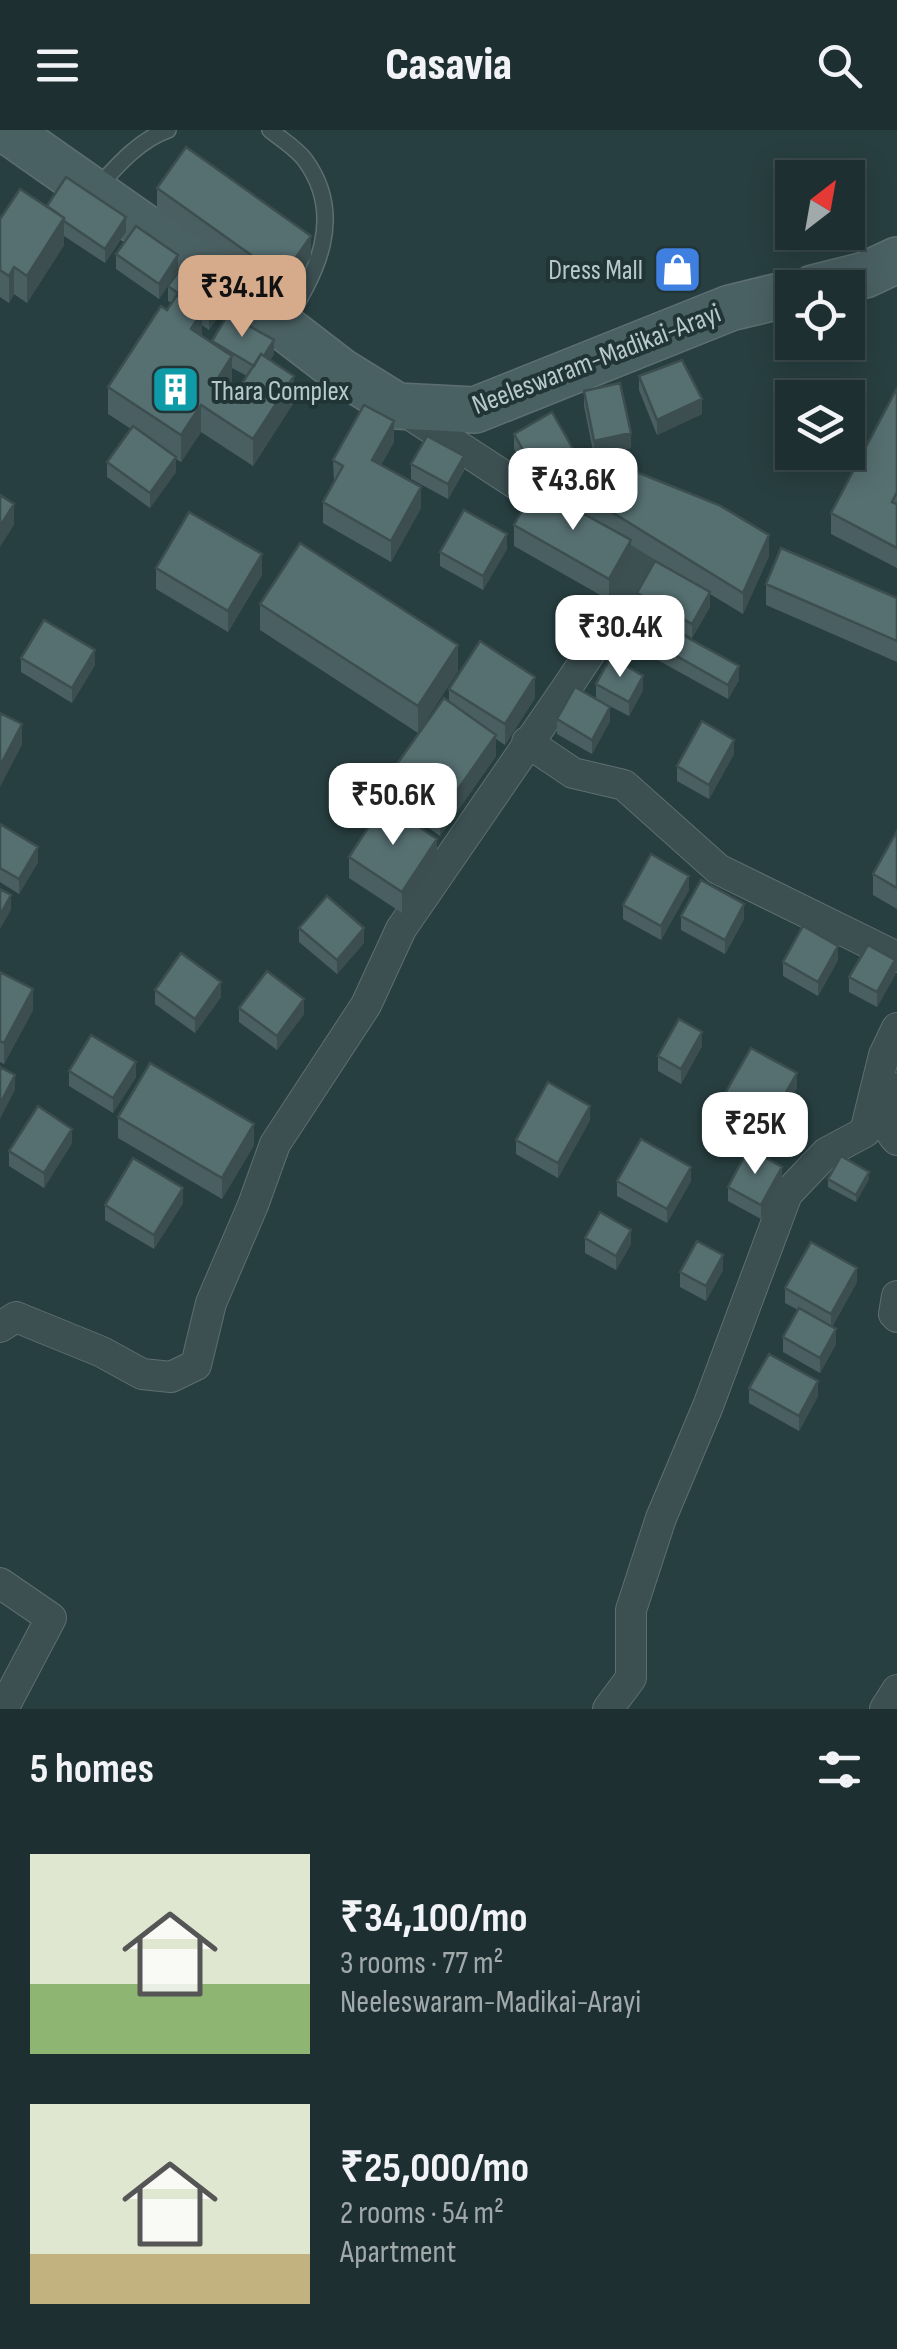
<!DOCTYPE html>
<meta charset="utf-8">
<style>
:root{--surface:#1e2f31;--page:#2b3b3d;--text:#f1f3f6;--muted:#a1a9ab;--line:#3c4a4d;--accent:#d6ab8b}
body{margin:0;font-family:"Sofia Sans Condensed",sans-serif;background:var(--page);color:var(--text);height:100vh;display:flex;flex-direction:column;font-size:38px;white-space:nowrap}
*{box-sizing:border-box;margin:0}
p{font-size:32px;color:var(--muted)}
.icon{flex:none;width:55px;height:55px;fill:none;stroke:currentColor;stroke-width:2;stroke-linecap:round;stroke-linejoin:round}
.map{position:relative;height:1579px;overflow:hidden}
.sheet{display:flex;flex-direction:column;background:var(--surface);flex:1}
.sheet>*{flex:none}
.needle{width:65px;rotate:31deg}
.fabs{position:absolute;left:775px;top:30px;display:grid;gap:20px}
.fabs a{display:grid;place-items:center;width:90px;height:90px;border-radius:0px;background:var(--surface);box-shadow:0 5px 25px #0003,0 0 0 2px var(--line);font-size:50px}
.price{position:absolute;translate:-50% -85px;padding:0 22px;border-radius:20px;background:#fff;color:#222;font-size:32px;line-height:65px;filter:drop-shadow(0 2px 5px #0008)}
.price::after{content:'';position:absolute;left:50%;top:60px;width:30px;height:22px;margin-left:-15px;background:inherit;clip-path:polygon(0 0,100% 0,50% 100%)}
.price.current{background:var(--accent);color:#111}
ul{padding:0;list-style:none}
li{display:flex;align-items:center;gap:30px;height:250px;padding:0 30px}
li span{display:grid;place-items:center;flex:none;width:280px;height:200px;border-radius:0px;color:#555}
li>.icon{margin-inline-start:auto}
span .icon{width:120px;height:120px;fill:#fffc;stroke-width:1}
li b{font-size:42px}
h2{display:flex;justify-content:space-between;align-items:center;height:120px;padding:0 30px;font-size:42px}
header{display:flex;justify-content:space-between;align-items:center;height:130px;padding:0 30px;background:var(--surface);font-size:45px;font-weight:800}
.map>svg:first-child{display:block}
</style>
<header><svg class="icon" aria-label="menu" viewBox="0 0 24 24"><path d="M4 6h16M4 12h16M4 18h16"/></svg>Casavia<svg class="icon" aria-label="search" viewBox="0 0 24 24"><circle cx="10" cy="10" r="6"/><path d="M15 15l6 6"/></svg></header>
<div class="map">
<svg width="897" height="1579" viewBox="0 0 897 1579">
<rect width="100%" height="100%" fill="#283f41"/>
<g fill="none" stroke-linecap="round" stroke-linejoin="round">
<defs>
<path id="service" d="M270,0c11,9 27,19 35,30 41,56 12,115 -22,165
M97,58c20,-22 42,-48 71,-58"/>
<path id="minor" d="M527,612l46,31 51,12 94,84 179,88
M894,958c-7,17 -12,37 3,52
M897,1166l-3,18 3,3
M0,1197l16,-10 86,35 40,22 29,3 25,-12 15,-62 42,-98 22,-61 91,-139 35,-76 167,-243 55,-83 19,-37 -242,-158
M0,1453l51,35 -48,91
M608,1579l23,-31v-68l30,-92 47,-112 79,-212 39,-41 39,-21 19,-77 13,-27
M885,1579l12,-19"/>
<path id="secondary" d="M6,0l241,169 95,73 55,34 78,4 255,-102 62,-15
M813,158l52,-13 32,-15"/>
</defs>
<!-- service casing -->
<use href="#service" stroke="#5d6f71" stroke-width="18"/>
<!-- minor casing -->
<use href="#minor" stroke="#5d6f71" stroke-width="32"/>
<!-- secondary casing -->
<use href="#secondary" stroke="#5d6f71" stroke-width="48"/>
<!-- service -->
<use href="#service" stroke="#3c4f51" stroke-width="15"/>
<!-- minor -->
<use href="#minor" stroke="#3c4f51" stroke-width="30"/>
<!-- secondary -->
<use href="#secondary" stroke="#4a6164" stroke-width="45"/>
</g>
<!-- wall -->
<path fill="#4a5f61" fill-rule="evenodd" d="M157,58l154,69 -29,41 -125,-89z
M47,76l79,26 -21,31 -41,-27v9l-37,58 -13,-9 -5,9 -9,-6v-78z
M116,124l62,16 -19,29 -43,-30z
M168,156l59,18 -18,26 -7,-5v11l10,7 62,11 -4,6 24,42 -41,64 -52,-34 -20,30 -5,-3v13l-26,36 -43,-31v-15l24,-33 -23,-15v-27l64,-84 -4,-2zM232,238l15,8 -11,17 -7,-5 3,-6z
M639,246l63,38 -45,21 -18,-45z
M897,258v180l-66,-34v-21z
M584,261l47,57 -37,8 -10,-50z
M514,304l59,29 -38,22 -21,-36z
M394,312l-13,23 40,43 -30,54 -68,-39v-21l11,-20 -1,-22z
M411,334l53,7 -16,28 -37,-20z
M584,365l185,61 -26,58 -33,-20v13l-18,31 -55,-31v-14l44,-17 -50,-31v16l-22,39 -95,-54v-21l70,-11z
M507,419l-24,41 -43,-24v-14z
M156,438l106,7 -34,57 -72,-43z
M766,454l131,14v64l-131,-57z
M260,474l198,67 -40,62 -158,-103z
M627,498l112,52 -11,19 -101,-56z
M21,528l74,7 -23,38 -51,-31z
M596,554l47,6 -14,26 -33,-17z
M449,559l86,9 -30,47 -9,-6v17l-56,80 -53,-37v-21l62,-76z
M557,589l53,2 -18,33 -35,-20z
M734,624l-25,45 -32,-18v-15z
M0,694l38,38 -19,32 -19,-12z
M897,701v78l-24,-14v-21z
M349,727l88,3 -35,53 -53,-35z
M689,760l-28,50 -38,-21v-14z
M681,786l63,3 -19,35 -44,-24z
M299,798l65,15 -27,31 -38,-32z
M838,830l-20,36 -35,-20v-14z
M0,842l33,38 -29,54 -4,-2z
M895,845l-18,32 -28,-15v-15z
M155,860l66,7 -26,36 -40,-29z
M239,878l65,6 -27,36 -38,-28z
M702,916l-21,38 -23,-13v-15z
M69,941l67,6 -23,36 -44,-27z
M797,958l-28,49 -46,-25v-15z
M118,987l136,28 -32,54 -104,-61z
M590,990l-32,58 -42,-24v-14z
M72,1013l-28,45 -35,-22v-15z
M828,1049h41l-13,23 -28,-15z
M617,1051h74l-24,42 -50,-27z
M782,1051l-21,38 -33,-18v-14z
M183,1073l-29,46 -49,-29v-15z
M585,1108l46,6 -15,26 -31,-17z
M723,1140l-17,31 -26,-14v-15z
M857,1152l-25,45 4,17 -16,29 -37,-21v-15l15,-27 -13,-7v-15z
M749,1258l69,8 -19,35 -50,-28z"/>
<!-- shaded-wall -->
<path fill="#3c4e4f" d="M126,87v15l-21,31v-14z
M64,88v27l-37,58v-27z
M311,106v21l-29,41v-21z
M178,125v15l-19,29v-15z
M14,137v27l-5,9v-27z
M227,160v14l-18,26v-15z
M202,182v27l-11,-10z
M274,210v14l-17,28v-14z
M232,226v26l-15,25v-27z
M294,246v26l-41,64v-27z
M702,269v15l-45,21v-15z
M201,275v27l-20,30v-27z
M394,291v21l-22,39v-21z
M631,303v15l-37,8v-15z
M573,319v14l-38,22v-14z
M464,326v15l-16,28v-15z
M176,327v15l-26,36v-15z
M421,357v21l-30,54v-21z
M14,374v21l-14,22v-21z
M507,404v15l-24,41v-14z
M769,405v21l-26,58v-21z
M631,410v21l-22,39v-21z
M262,424v21l-34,57v-21z
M710,462v15l-18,31v-14z
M458,515v26l-40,62v-27z
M95,520v15l-23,38v-15z
M739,536v14l-11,19v-14z
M643,546v14l-14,26v-14z
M535,547v21l-30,47v-21z
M610,577v14l-18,33v-14z
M22,594v21l-22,42v-21z
M496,605v21l-56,80v-21z
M734,610v14l-25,45v-14z
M437,709v21l-35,53v-21z
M38,717v15l-19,32v-15z
M689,746v14l-28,50v-14z
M11,765v15l-11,19v-14z
M744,774v15l-19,35v-14z
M364,798v15l-27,31v-14z
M838,816v14l-20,36v-14z
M895,830v15l-18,32v-15z
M221,852v15l-26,36v-14z
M33,859v21l-29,54v-21z
M304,869v15l-27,36v-14z
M702,902v14l-21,38v-15z
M136,932v15l-23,36v-15z
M797,943v15l-28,49v-15z
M15,945v15l-15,29v-15z
M590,976v14l-32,58v-15z
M254,994v21l-32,54v-21z
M72,999v14l-28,45v-15z
M691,1037v14l-24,42v-14z
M782,1037v14l-21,38v-14z
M869,1042v7l-13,23v-7z
M183,1058v15l-29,46v-14z
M631,1100v14l-15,26v-14z
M723,1125v15l-17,31v-15z
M857,1138v14l-26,46v-14z
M836,1199v15l-16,29v-15z
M818,1251v15l-19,35v-15z"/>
<!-- building -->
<path fill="#566f71" stroke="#3c4e4f" stroke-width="2.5" d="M186,17l125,89 -29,41 -125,-89z
M66,47l60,40 -21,32 -41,-28v-3l-17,-12z
M20,59l44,29 -37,58 -13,-9 -5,9 -9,-6v-51z
M136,96l42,29 -19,29 -43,-30z
M187,131l40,29 -18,25 -41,-29z
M177,165l25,17 -11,17 41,27 -15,24 19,13 25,-39 33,22 -41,63 -52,-34 -20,30 -73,-48 53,-81 6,4z
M228,184l46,26 -10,16 -3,-2 -7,12 -42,-25z
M682,230l20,39 -45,21 -18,-44z
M620,253l11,50 -37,8 -10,-50z
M897,258v104l-5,10 5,2v44l-66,-35z
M364,275l30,16 -22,39 49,27 -30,54 -68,-39 20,-36 -10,-6z
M552,282l21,37 -38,22 -21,-37z
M133,296l43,31 -26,36 -43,-31z
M427,306l37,20 -16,28 -37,-20z
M604,329l115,46 50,30 -26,58 -159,-98z
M535,357l96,53 -22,39 -95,-54z
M0,365l14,9 -14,22z
M464,380l43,24 -24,42 -43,-24z
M189,382l73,42 -34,57 -72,-43z
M300,413l158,102 -40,61 -158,-102z
M781,418l116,50v43l-131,-57z
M655,431l55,31 -18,32 -55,-31z
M637,480l102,56 -11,19 -101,-57z
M44,490l51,30 -23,38 -51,-30z
M480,511l55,36 -30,47 -56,-35z
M611,527l32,19 -14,26 -33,-18z
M575,557l35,20 -18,33 -35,-21z
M444,568l52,37 -56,80 -53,-37z
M0,583l22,11 -22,42z
M702,591l32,19 -25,45 -32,-19z
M384,673l53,36 -35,53 -53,-35z
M0,694l38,23 -19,32 -19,-11z
M897,701v57l-24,-14z
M651,724l38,22 -28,50 -38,-21z
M701,750l43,24 -19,36 -44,-24z
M0,759l11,6 -11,20z
M327,766l37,32 -27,32 -38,-32z
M803,796l35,20 -20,36 -35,-20z
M868,815l27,15 -18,32 -28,-15z
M181,823l40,29 -26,37 -40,-29z
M267,841l37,28 -27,37 -38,-28z
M0,842l33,17 -29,54 -4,-2z
M679,889l23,13 -21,37 -23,-13z
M91,905l45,27 -23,36 -44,-27z
M751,918l46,25 -28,49 -46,-25z
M150,933l104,61 -32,54 -104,-61z
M0,937l15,8 -15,29z
M548,952l42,24 -32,57 -42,-23z
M38,976l34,23 -28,44 -35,-22z
M641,1009l50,28 -24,42 -50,-28z
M749,1018l33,19 -21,38 -33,-18z
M841,1026l28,16 -13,23 -28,-16z
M133,1028l50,30 -29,47 -49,-30z
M600,1082l31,18 -15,26 -31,-18z
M697,1111l26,14 -17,31 -26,-14z
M811,1112l46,26 -26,46 -46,-26z
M799,1178l37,21 -16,29 -37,-21z
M769,1224l49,27 -19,35 -50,-28z"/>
<!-- icons -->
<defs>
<symbol id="shop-square" viewBox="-11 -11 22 22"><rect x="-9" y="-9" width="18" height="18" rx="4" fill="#3f7fe0" stroke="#213436"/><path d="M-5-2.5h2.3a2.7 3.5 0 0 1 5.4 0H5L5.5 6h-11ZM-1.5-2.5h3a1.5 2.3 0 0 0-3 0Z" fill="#fff"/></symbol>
<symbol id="building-square" viewBox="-11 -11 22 22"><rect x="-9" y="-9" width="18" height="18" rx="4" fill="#0f9aa8" stroke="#213436"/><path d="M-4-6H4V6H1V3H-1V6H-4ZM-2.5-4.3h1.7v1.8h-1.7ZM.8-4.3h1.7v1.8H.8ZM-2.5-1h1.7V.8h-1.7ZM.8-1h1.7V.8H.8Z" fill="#fff"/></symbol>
</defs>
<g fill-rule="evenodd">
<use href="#shop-square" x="650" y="112" width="55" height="55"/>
<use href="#building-square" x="148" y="232" width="55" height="55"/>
</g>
<g text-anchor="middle" stroke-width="8" stroke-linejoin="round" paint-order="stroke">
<!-- poi labels -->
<g font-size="28" fill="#b9c9cb" stroke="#213436" text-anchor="end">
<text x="643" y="149">Dress Mall</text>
<text x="211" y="270" text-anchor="start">Thara Complex</text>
</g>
<!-- street labels -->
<g font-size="28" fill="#b9c9cb" stroke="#213436">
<text transform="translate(596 228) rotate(-21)" y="10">Neeleswaram-Madikai-Arayi</text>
</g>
</g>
</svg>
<div class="fabs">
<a><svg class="needle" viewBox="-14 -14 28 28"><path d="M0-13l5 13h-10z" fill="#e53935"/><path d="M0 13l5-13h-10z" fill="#a1a9ab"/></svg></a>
<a><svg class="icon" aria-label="locate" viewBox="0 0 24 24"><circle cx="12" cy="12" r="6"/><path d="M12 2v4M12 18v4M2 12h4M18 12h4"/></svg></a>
<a><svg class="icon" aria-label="layers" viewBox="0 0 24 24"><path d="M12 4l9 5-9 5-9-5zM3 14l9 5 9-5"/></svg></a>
</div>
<b class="price current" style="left:242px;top:210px">₹34.1K</b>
<b class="price" style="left:573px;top:403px">₹43.6K</b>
<b class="price" style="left:620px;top:550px">₹30.4K</b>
<b class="price" style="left:393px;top:718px">₹50.6K</b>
<b class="price" style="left:755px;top:1047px">₹25K</b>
</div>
<section class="sheet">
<h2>5 homes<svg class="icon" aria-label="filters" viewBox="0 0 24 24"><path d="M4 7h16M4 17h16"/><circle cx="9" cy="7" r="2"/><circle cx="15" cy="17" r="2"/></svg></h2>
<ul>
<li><span style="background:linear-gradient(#dfe7d0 65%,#8fb573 0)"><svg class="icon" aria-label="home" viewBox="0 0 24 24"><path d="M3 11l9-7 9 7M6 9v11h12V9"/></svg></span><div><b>₹34,100/mo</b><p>3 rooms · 77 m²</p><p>Neeleswaram-Madikai-Arayi</p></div></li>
<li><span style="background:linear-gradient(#dfe7d0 75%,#c2b280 0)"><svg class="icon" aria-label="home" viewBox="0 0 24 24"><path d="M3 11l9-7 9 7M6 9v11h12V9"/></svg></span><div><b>₹25,000/mo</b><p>2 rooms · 54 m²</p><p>Apartment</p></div></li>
</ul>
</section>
